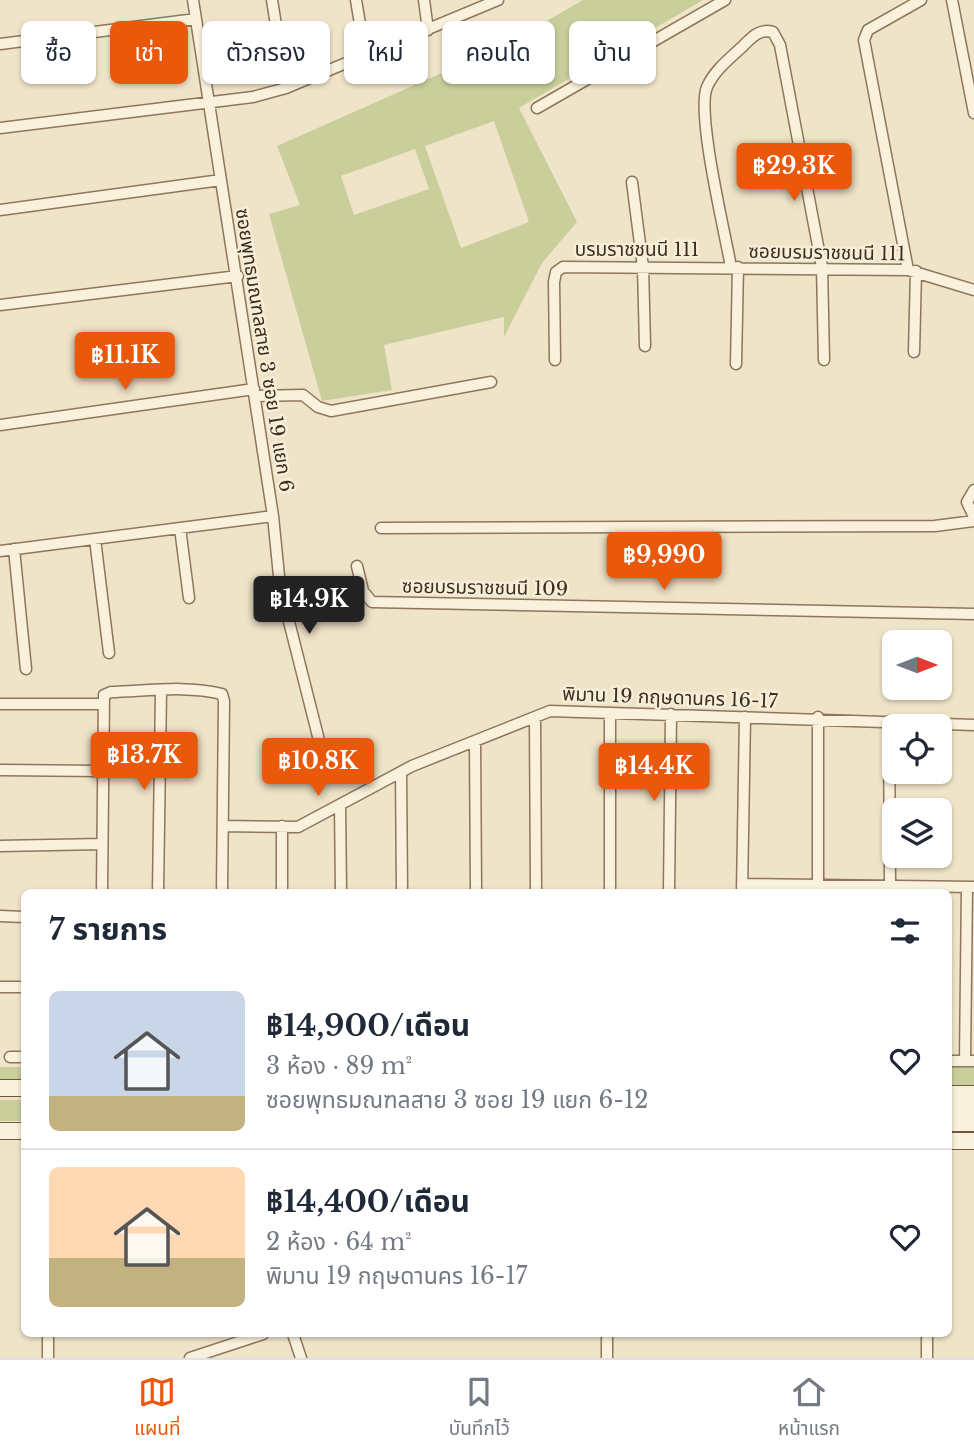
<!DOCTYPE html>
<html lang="th">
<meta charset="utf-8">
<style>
:root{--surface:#fff;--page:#f2f2f3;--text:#1f2937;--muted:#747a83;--line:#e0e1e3;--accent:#ea580c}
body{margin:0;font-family:"Libre Baskerville","Noto Sans Thai",serif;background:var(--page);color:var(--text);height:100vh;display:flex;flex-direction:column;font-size:26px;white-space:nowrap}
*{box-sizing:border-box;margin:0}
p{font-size:23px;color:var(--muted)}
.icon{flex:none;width:38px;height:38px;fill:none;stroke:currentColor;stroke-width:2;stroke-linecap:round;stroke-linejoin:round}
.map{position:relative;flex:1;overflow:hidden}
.drawer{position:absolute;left:21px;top:889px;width:931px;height:448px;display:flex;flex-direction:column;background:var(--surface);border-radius:10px;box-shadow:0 2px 5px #0004}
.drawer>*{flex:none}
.banner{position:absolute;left:21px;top:21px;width:933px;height:63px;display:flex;gap:14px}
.needle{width:46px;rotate:90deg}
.tools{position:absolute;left:882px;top:630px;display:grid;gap:14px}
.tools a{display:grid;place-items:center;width:70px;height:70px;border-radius:10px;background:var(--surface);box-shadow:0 2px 5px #0004;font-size:35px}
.price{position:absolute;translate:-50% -60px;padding:0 16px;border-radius:7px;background:var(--accent);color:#fff;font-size:23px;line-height:46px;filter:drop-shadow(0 2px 4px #0008)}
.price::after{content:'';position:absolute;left:50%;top:42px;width:21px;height:16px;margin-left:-10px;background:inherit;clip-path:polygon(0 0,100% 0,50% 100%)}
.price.selected{background:#222;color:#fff}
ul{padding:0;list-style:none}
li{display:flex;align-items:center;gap:21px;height:175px;padding:0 28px}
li+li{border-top:2px solid var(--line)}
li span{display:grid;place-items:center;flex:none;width:196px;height:140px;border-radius:10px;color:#555}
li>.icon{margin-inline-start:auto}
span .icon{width:84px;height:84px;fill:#fffc;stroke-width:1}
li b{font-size:30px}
h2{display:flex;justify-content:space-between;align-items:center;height:84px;padding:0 28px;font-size:30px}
.tag{padding:0 24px;border-radius:10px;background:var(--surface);box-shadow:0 2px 5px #0004;font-size:24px;line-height:63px}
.tag.selected{background:var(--accent);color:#fff}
.dock{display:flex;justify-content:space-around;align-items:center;height:98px;border-top:2px solid var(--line);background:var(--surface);font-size:19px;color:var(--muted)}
.dock a{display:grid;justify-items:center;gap:4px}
.dock .selected{color:var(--accent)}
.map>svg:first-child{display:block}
</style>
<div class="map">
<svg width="974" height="1358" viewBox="0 0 974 1358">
<rect width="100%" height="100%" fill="#f0e4c8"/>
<!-- green -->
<path fill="#c9cf9b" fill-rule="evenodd" d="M583,0h120l-184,108 58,114 -35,41 -38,74v-20l-120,28 8,45 -70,11 -53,-187 31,-9 -23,-59 228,-101zM494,121l35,101 -68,26 -36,-102zM415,149l14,40 -75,26 -13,-39z
M948,1066l26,1v22h-25z
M0,1067h24v16h-24z
M0,1100h24v21h-24z"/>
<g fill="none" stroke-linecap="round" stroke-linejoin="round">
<defs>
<path id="minor" d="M272,0l14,88
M356,0l9,54
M424,0l4,30
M952,0l22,113
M0,44l196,-25
M537,108l188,-108
M0,128l253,-31 33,-9 212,-88
M632,182l11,85 2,79
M0,210l221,-30
M731,267c-6,-34 -35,-154 -24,-180 7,-16 22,-28 35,-40 9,-9 17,-19 31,-15l7,13 42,222 2,93
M908,270l-44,-230 4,-10 53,-30
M0,305l238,-29
M914,352l2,-81
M555,360l-1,-78 2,-10 7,-5 345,3 66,20
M736,364l2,-97
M255,396l48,-1 15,12 13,4 160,-29
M0,425l254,-36
M974,490l-7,12 7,15
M273,516l7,70 44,174
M180,528l9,70
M381,528l554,-2 39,-5
M95,539l14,114
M14,549l12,120
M0,551l273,-35 -80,-516
M357,566l6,25 9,11 602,12
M0,704h104
M610,713v179
M535,717l1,175
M818,717v168
M889,721l1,165
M475,741l1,151
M0,770l103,1
M401,772l1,120
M340,805l1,87
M223,826l75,1 114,-61 138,-55 424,14
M0,846l102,-2
M742,884l232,3
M102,892l2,-197 7,-3c35,-1 77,-7 111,2l2,7 -2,191
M158,892l3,-201
M282,892v-66
M669,892l2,-178
M742,892l3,-175
M0,916l24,1
M0,987h24
M10,1057h14
M948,1061h26
M965,1061l2,-174
M293,1334l8,24
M927,1334v24
M48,1358v-24
M190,1358l73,-24
M607,1358v-24"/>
<path id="secondary" d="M0,1088h24
M948,1094h26
M948,1107h26
M948,1123h26
M0,1131h24
M948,1141h26"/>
</defs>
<!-- minor casing -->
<use href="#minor" stroke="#8d765c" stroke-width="13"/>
<!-- secondary casing -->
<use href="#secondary" stroke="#6f573f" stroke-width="18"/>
<!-- minor -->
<use href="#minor" stroke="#faf1dc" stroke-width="10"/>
<!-- secondary -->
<use href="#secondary" stroke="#faf1dc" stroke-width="16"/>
</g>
<g text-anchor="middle" stroke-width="5" stroke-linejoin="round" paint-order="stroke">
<!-- street labels -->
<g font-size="19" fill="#3d2e20" stroke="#f7eed8">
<text x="637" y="256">บรมราชชนนี 111</text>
<text transform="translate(827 252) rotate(1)" y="7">ซอยบรมราชชนนี 111</text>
<text transform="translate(265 350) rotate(81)" y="7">ซอยพุทธมณฑลสาย 3 ซอย 19 แยก 6</text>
<text transform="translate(485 587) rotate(1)" y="7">ซอยบรมราชชนนี 109</text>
<text transform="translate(670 697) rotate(2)" y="7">พิมาน 19 กฤษดานคร 16-17</text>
</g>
</g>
</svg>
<div class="tools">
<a><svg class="needle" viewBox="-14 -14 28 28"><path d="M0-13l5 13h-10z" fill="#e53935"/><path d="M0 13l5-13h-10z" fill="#747a83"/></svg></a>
<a><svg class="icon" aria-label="locate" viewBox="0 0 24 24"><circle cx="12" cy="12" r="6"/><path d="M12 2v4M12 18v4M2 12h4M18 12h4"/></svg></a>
<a><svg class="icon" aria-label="layers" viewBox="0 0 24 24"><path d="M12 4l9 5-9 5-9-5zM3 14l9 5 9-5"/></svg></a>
</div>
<b class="price" style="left:794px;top:203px">฿29.3K</b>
<b class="price" style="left:125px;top:392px">฿11.1K</b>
<b class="price" style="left:664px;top:592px">฿9,990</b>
<b class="price selected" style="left:309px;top:636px">฿14.9K</b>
<b class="price" style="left:144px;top:792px">฿13.7K</b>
<b class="price" style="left:318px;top:798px">฿10.8K</b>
<b class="price" style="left:654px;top:803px">฿14.4K</b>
<div class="banner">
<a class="tag">ซื้อ</a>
<a class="tag selected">เช่า</a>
<a class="tag">ตัวกรอง</a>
<a class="tag">ใหม่</a>
<a class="tag">คอนโด</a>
<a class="tag">บ้าน</a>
</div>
<section class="drawer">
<h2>7 รายการ<svg class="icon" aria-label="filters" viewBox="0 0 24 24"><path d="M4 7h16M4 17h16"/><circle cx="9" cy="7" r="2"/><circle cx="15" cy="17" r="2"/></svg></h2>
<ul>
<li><span style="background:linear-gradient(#c9d6e8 75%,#c2b280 0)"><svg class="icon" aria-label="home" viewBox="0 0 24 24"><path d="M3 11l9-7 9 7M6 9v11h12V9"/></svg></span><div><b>฿14,900/เดือน</b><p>3 ห้อง · 89 m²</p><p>ซอยพุทธมณฑลสาย 3 ซอย 19 แยก 6-12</p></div><svg class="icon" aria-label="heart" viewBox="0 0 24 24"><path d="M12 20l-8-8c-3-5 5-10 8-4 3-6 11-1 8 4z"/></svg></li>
<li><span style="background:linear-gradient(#ffd9b3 65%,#c2b280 0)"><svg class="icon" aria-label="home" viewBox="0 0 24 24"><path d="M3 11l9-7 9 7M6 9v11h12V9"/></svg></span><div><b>฿14,400/เดือน</b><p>2 ห้อง · 64 m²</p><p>พิมาน 19 กฤษดานคร 16-17</p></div><svg class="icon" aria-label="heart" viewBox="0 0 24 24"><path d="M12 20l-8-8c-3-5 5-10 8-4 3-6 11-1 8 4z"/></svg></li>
</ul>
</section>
</div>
<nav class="dock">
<a class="selected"><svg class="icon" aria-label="map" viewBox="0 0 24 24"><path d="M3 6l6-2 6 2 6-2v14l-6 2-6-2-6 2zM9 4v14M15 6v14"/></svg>แผนที่</a>
<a><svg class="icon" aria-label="saved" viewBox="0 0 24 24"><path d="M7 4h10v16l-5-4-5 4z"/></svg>บันทึกไว้</a>
<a><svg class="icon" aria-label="home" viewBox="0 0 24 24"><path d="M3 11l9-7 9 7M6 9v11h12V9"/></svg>หน้าแรก</a>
</nav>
